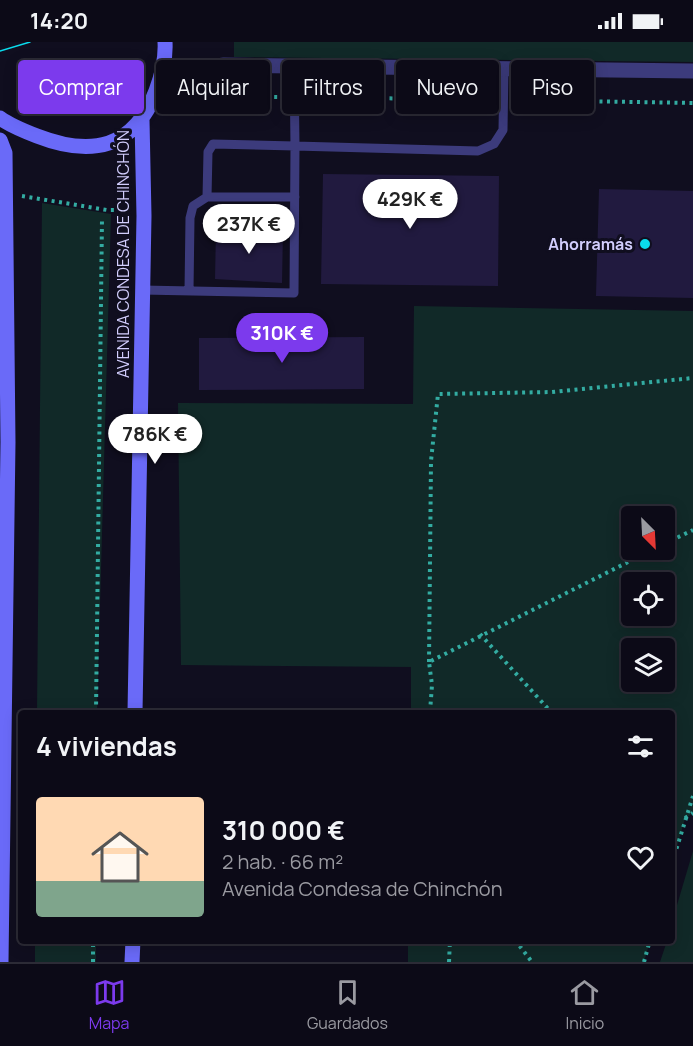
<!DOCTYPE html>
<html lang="es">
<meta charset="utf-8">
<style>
:root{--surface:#0c0a17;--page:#1a1824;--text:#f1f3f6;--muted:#9a9aa1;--line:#2c2b36;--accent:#7c3aed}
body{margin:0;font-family:Manrope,sans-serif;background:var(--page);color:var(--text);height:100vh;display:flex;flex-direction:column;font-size:22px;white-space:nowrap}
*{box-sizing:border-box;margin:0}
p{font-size:20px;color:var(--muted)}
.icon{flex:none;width:33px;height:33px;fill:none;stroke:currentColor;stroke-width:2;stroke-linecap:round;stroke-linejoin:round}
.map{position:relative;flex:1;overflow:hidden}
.panel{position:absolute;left:18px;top:668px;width:657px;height:234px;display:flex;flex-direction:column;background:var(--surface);border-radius:6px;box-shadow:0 3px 15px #0003,0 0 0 2px var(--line)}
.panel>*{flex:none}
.hud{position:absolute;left:18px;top:18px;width:657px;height:54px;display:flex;gap:12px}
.needle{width:39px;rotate:156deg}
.controls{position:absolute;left:621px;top:464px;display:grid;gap:12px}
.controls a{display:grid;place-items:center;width:54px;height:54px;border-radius:6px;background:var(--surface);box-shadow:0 3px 15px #0003,0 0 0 2px var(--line);font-size:30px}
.price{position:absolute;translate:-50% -51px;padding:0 14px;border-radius:21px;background:#fff;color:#222;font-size:20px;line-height:39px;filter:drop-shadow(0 2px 3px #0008)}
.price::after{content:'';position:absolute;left:50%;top:36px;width:18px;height:14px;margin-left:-9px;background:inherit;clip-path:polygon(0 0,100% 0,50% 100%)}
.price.current{background:var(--accent);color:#fff}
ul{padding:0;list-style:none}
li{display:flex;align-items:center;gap:18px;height:150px;padding:0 18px}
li+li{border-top:2px solid var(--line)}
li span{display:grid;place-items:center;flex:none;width:168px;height:120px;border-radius:6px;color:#555}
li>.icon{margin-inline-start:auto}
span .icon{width:72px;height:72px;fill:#fffc;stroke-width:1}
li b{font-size:26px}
h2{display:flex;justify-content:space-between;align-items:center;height:72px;padding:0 18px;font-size:26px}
.chip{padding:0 21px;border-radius:6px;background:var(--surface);box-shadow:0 3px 15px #0003,0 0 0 2px var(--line);font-size:21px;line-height:54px}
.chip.current{background:var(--accent);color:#fff}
.status{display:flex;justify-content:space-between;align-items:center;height:42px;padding:0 30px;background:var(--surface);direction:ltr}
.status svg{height:16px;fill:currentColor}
.menu{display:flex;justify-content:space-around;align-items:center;height:84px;border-top:2px solid var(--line);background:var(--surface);font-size:16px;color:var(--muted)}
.menu a{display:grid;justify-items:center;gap:3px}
.menu .current{color:var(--accent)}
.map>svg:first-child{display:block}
</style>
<div class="status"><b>14:20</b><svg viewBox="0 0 49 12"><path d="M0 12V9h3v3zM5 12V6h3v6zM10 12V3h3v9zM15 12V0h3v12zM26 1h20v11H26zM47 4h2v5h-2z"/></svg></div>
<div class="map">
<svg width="693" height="920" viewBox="0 0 693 920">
<rect width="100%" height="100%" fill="#100e1f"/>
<!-- green -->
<path fill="#112928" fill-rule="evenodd" d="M234,0h459v20l-459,-5z
M42,161l69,11 -14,498h-60z
M414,264l279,5v502l-8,6 -13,44v-151h-261v-45l-230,-2 -3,-262 235,1zM632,474h32v33h-32zM632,540h32v33h-32zM632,606h32v33h-32z
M693,809v111h-33l7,-21 5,-1v-18z
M35,899h61v21h-61z
M408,899v-1l242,1 -6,21h-236z"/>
<!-- building -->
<path fill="#211a3f" d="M323,132l176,2 -1,110 -177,-2z
M599,147l94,2v107l-97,-2z
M216,187l67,1 -1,53 -67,-4z
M364,295v52l-165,1v-52z"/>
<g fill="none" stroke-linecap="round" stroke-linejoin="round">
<!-- path -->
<path stroke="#33aca2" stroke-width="4" stroke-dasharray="3 4.5" stroke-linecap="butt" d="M307,55l184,3
M517,58l176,3
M171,60l9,-6 101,1
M22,154l85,14h20
M664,502l29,-14
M480,592l71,78
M429,620l2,-201 7,-67 114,-2 141,-14
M96,670l6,-493
M430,670l2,-27 -3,-23 225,-113
M685,776l8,-5
M672,821l21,-67
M515,898l17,22
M93,920v-22
M449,920l1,-22
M644,920l6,-22"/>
<!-- lane -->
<path stroke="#3c3b7c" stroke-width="9" d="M294,24l1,80 -82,-2 -5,8 -1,45h88
M142,248l152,3 1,-147 183,5 16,-7 9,-14 1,-62
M189,249l1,-73 3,-12 14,-9"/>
<!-- street -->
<path stroke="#3c3b7c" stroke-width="15" d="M162,32l62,-9 469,6"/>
<!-- secondary -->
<path stroke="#6a6af8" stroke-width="15" d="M0,76c11,8 24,13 37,18 54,21 97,13 119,-45 6,-16 10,-32 9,-49
M0,98l5,13 3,289 -7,520
M135,670l9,-496 -2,-96
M132,920l1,-22"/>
<!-- tram -->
<path stroke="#0adbec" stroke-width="1.5" d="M0,9l30,-9"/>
</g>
<!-- markers -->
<circle fill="#0adbec" stroke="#100e1f" stroke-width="2" cx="645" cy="202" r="6"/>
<g text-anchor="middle" stroke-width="6" stroke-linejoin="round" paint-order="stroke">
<!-- poi labels -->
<g font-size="16" font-weight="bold" fill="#d2cefd" stroke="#100e1f" text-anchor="end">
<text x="633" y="208">Ahorramás</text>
</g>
<!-- street labels -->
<g font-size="16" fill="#d2cefd" stroke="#100e1f">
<text transform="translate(123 212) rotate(-90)" y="6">AVENIDA CONDESA DE CHINCHÓN</text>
</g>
</g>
</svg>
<div class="controls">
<a><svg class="needle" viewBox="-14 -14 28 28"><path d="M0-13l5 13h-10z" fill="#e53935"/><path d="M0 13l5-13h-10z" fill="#9a9aa1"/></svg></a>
<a><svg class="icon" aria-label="locate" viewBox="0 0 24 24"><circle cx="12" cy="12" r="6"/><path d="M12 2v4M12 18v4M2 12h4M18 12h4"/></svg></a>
<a><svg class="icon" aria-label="layers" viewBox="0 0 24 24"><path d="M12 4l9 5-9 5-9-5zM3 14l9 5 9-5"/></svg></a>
</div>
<b class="price" style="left:410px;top:188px">429K €</b>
<b class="price" style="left:249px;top:213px">237K €</b>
<b class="price current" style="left:282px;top:322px">310K €</b>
<b class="price" style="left:155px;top:423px">786K €</b>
<div class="hud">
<a class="chip current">Comprar</a>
<a class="chip">Alquilar</a>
<a class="chip">Filtros</a>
<a class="chip">Nuevo</a>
<a class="chip">Piso</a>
</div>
<section class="panel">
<h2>4 viviendas<svg class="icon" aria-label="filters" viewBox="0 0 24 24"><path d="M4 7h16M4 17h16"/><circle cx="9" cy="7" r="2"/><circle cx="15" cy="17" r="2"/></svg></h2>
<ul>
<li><span style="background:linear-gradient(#ffd9b3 70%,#7fa58c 0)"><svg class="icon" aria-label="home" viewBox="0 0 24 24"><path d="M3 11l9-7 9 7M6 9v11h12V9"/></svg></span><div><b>310 000 €</b><p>2 hab. · 66 m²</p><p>Avenida Condesa de Chinchón</p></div><svg class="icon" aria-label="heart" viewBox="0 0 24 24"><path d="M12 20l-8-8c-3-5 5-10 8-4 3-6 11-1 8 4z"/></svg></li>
</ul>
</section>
</div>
<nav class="menu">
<a class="current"><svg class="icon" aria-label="map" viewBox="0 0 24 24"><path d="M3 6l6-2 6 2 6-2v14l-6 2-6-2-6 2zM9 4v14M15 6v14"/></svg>Mapa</a>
<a><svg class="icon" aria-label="saved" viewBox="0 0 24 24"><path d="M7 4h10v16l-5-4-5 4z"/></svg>Guardados</a>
<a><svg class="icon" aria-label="home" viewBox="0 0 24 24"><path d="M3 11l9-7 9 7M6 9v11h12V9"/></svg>Inicio</a>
</nav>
